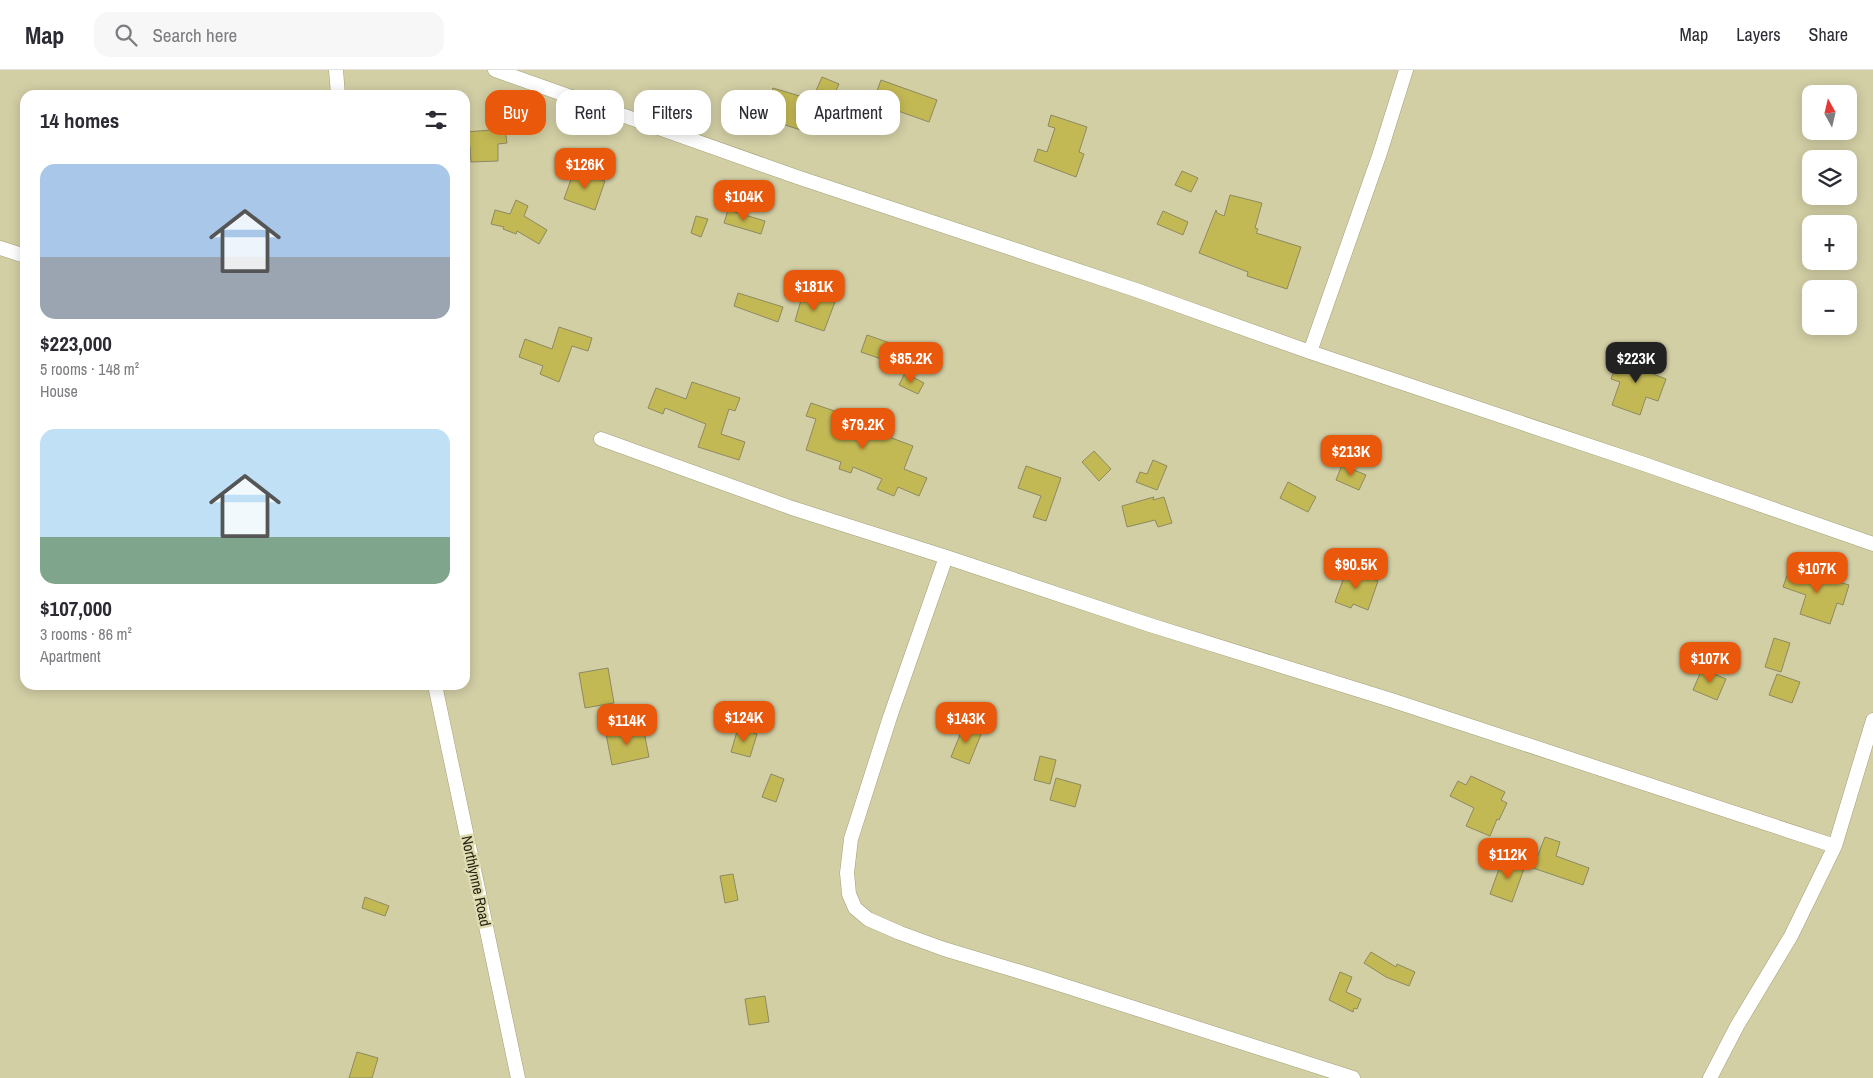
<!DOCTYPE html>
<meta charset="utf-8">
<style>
:root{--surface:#fff;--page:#f7f7f7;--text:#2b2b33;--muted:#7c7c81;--line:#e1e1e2;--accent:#ea580c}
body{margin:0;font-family:"Archivo Narrow",sans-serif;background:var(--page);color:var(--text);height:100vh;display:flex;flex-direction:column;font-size:19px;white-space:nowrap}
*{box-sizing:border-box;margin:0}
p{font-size:16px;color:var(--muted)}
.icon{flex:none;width:28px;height:28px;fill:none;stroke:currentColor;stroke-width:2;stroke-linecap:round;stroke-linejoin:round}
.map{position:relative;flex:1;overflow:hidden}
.drawer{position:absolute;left:20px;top:20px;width:450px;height:600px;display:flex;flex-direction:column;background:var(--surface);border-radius:15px;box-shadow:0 2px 12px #0003}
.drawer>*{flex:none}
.guide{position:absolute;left:485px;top:20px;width:475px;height:45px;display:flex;gap:10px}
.needle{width:32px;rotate:352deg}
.controls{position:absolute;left:1802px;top:15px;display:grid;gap:10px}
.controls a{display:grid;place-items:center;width:55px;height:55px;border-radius:10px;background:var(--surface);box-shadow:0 2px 12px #0003;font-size:25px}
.price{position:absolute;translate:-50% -42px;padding:0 11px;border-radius:10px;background:var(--accent);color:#fff;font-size:16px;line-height:32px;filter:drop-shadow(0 1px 2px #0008)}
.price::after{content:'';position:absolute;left:50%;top:30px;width:15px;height:11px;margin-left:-8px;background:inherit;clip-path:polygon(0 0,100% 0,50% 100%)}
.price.selected{background:#222;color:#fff}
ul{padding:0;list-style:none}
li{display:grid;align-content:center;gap:10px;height:265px;padding:0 20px}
li span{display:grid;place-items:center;height:155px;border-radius:15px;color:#555}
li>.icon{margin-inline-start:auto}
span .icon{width:90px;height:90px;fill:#fffc;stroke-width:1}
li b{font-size:21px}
h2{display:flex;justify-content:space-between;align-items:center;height:60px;padding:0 20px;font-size:21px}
.tag{padding:0 18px;border-radius:15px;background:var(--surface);box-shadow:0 2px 12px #0003;font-size:18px;line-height:45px}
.tag.selected{background:var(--accent);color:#fff}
header{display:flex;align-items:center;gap:30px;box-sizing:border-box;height:70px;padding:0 25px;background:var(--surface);border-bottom:1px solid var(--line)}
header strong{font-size:24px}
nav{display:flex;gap:28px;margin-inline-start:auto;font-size:18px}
.search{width:350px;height:45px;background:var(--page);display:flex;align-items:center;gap:12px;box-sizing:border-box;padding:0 18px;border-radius:15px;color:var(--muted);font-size:19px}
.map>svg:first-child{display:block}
</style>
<header>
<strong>Map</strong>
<div class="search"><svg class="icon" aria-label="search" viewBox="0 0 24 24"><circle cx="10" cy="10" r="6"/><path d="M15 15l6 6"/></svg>Search here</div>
<nav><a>Map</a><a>Layers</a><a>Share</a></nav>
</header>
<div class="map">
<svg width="1873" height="1008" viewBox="0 0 1873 1008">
<rect width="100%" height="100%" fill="#d2cfa5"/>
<!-- building -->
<path fill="#c3b954" stroke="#8d8962" d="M822,7l17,7 -6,13 -17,-6z
M881,10l56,20 -8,22 -56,-20z
M773,18l40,12 -9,31 -41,-13z
M1051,45l36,12 -8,25 5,2 -8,23 -42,-16 4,-12 9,3 8,-24 -7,-2z
M505,59l2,14 -9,1v17l-27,1 -1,-16 -5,1v-15z
M574,101l31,10 -10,29 -31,-11z
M1182,101l16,7 -7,14 -16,-7z
M1230,125l32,8 -7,25 3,1 -2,4 45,14 -14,42 -40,-13 1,-4 -49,-19 17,-43 1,3 7,3z
M516,130l12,6 -4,10 23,14 -8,14 -22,-13 -1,3 -13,-5 1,-2 -13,-3 4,-14 15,4z
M728,140l37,11 -4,13 -37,-11z
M1163,141l25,11 -5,13 -26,-11z
M696,146l12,3 -7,18 -10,-4z
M738,223l45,14 -5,15 -44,-16z
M803,223l32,9 -11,29 -29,-10z
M559,257l33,11 -4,13 -16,-5 -13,36 -19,-8 3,-8 -24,-9 6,-18 27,10z
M867,265l23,8 -6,17 -23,-8z
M1632,279l16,6 -5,15 23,9 -8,22 -12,-4 -6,18 -28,-10 8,-23 -9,-3 6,-17 9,3z
M905,303l19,10 -6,11 -19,-9z
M692,312l48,16 -5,13 -6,-2 -8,25 24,8 -6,18 -41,-13 8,-23 -41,-16 -2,6 -15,-6 8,-20 30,11z
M811,333l35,12 1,-2 23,11 -2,5 45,17 -9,23 23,9 -8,18 -21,-9 -4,9 -17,-7 5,-10 -29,-12 -2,6 -12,-4 2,-7 -35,-12 10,-31 -10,-3z
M1094,381l17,18 -12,12 -17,-19z
M1153,390l14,6 -10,24 -21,-8 4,-10 7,2z
M1342,395l24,10 -7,15 -23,-10z
M1026,396l35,12 -15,43 -13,-4 8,-21 -23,-8z
M1288,412l28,15 -8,15 -28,-14z
M1154,427l-1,3 11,-3 8,26 -14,4 -3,-7 -28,7 -5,-21z
M1790,497l59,18 -6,20 -6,-2 -7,21 -30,-10 6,-19 -23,-8z
M1347,499l31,12 -10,29 -15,-6 -2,4 -16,-6z
M1774,568l16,5 -9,29 -16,-5z
M608,598l6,35 -29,5 -6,-35z
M1702,599l24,10 -9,21 -24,-10z
M1777,604l23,8 -8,21 -23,-8z
M964,655l18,7 -13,32 -18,-7z
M643,657l6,30 -37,8 -6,-31z
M738,658l19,6 -7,23 -19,-5z
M1040,686l16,4 -6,24 -16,-4z
M771,704l13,5 -8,23 -14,-5z
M1471,706l34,16 -4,8 6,3 -8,17 -2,-1 -7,17 -24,-10 8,-18 -24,-12 8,-15 8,4z
M1056,708l25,7 -6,22 -25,-7z
M1545,767l15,5 -4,14 33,12 -6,17 -50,-17z
M1503,788l22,8 -13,36 -22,-8z
M733,804l5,26 -13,3 -5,-27z
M365,827l24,9 -4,10 -23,-8z
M1371,882l25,15 1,-3 18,8 -6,14 -23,-9 -22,-14z
M1340,902l12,5 -6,15 15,7 -4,10 -3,-1 -1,4 -24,-12z
M765,926l4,26 -20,3 -4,-26z
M357,982l21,6 -6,20h-23z"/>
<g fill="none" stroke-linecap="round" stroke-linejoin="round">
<defs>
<path id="minor" d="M336,0l2,25
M495,0l302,107 339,113 174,62 331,111 232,81
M0,178l25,8
M1310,282l70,-199 26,-83
M601,369l191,69 154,49 204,68 241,75 444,146
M946,487l-56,160 -39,122 -4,34 2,21 6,14 13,11 32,14 44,16 93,28 316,101
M435,615l83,393
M1710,1008l27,-52 54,-90 44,-90 38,-126"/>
</defs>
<!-- minor casing -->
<use href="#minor" stroke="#a39f77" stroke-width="15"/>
<!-- minor -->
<use href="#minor" stroke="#fff" stroke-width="14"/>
</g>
<g text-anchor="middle" stroke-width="5" stroke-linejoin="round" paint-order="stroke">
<!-- street labels -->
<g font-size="15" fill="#262514" stroke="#e0dcb1">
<text transform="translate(476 811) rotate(78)" y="5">Northlynne Road</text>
</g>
</g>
</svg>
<div class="controls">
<a><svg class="needle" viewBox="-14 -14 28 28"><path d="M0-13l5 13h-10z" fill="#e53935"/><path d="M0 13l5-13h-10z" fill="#7c7c81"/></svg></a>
<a><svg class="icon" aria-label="layers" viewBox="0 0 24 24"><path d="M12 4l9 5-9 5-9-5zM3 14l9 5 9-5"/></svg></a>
<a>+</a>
<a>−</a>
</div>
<b class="price" style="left:585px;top:120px">$126K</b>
<b class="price" style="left:744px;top:152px">$104K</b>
<b class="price" style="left:814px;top:242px">$181K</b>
<b class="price" style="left:911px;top:314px">$85.2K</b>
<b class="price selected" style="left:1636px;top:314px">$223K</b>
<b class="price" style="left:863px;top:380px">$79.2K</b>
<b class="price" style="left:1351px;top:407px">$213K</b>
<b class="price" style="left:1356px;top:520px">$90.5K</b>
<b class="price" style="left:1817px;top:524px">$107K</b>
<b class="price" style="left:1710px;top:614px">$107K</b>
<b class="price" style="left:744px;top:673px">$124K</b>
<b class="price" style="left:966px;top:674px">$143K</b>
<b class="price" style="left:627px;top:676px">$114K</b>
<b class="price" style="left:1508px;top:810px">$112K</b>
<div class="guide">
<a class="tag selected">Buy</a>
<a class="tag">Rent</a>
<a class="tag">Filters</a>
<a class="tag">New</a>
<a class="tag">Apartment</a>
</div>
<section class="drawer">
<h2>14 homes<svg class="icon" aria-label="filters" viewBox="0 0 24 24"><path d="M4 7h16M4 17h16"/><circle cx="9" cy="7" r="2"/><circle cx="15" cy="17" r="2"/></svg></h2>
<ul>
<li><span style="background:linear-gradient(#a9c7e8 60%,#9aa5b1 0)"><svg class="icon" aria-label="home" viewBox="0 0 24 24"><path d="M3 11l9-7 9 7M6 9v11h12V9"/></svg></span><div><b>$223,000</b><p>5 rooms · 148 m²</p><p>House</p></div></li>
<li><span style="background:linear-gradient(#bfe0f5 70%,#7fa58c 0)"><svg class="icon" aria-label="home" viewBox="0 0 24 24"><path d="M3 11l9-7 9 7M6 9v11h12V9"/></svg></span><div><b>$107,000</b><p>3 rooms · 86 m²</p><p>Apartment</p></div></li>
</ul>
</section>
</div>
